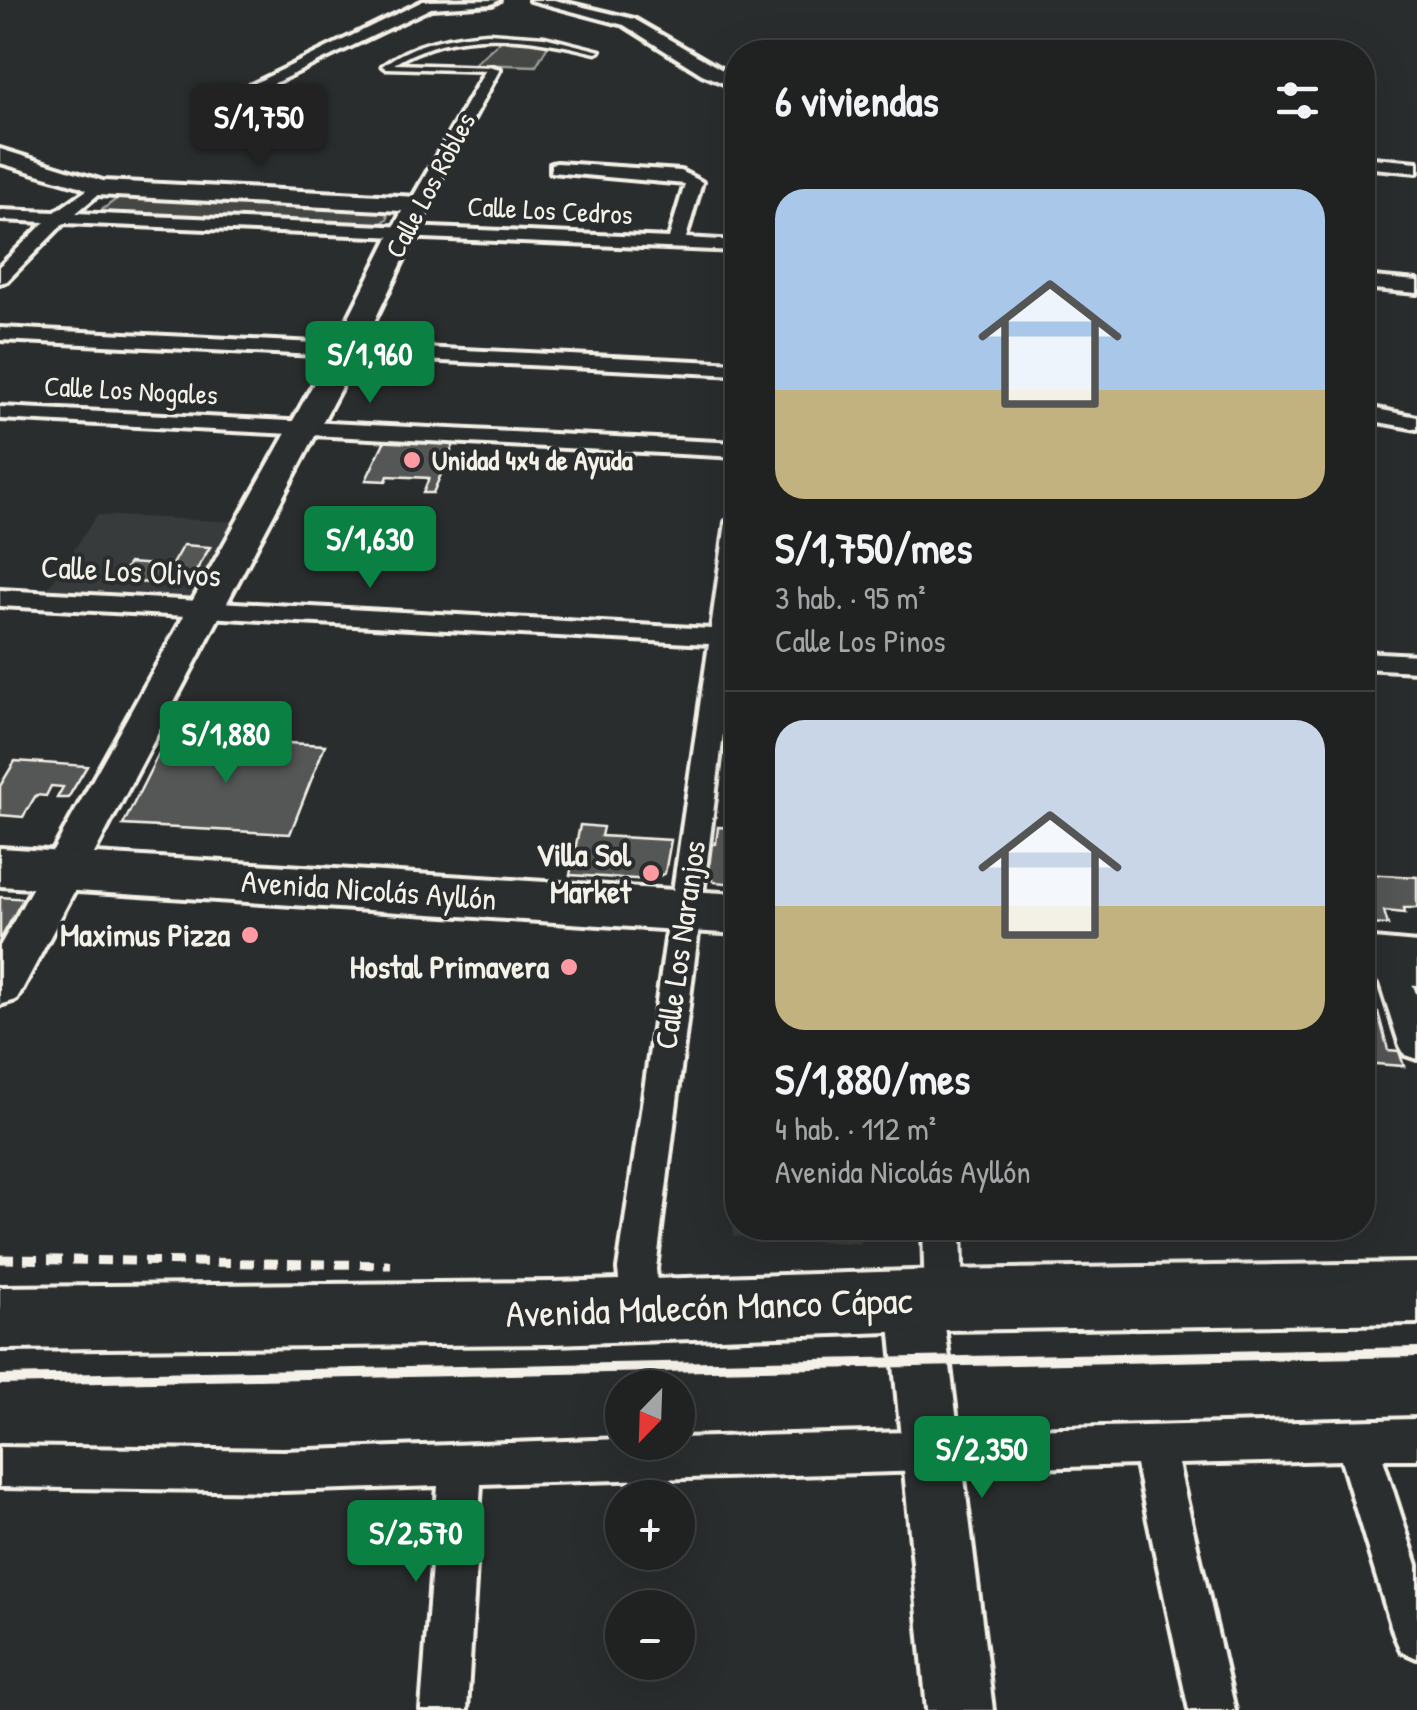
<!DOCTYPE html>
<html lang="es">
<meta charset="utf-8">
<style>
:root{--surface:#202222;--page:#2d2f2f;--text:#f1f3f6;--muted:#a2a4a5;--line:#3d3f40;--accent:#0b8043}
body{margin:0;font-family:"Patrick Hand",sans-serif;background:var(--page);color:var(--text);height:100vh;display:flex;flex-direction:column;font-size:38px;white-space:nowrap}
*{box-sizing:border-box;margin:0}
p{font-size:32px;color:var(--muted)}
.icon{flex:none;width:55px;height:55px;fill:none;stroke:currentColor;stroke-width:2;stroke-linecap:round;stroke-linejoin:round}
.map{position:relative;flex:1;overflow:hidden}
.side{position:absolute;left:725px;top:40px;width:650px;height:1200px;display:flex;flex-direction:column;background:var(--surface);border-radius:40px;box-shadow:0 10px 40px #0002,0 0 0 2px var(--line)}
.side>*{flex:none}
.needle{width:65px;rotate:203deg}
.buttons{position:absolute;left:605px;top:1370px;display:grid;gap:20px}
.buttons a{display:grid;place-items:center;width:90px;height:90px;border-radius:50%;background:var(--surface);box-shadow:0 10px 40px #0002,0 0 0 2px var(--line);font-size:50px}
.price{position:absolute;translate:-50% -85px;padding:0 22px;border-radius:10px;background:var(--accent);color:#fff;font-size:32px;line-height:65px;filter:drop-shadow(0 2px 5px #0008)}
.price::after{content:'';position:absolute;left:50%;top:60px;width:30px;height:22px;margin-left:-15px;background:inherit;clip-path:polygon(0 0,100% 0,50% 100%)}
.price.on{background:#222;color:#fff}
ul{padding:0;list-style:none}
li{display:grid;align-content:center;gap:20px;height:530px;padding:0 50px}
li+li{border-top:2px solid var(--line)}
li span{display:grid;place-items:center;height:310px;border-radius:30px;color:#555}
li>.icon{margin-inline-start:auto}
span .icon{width:180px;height:180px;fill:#fffc;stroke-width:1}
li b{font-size:42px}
h2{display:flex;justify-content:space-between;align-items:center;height:120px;padding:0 50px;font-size:42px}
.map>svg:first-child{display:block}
</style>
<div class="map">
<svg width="1417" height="1710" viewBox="0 0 1417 1710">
<rect width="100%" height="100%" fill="#2a2d2e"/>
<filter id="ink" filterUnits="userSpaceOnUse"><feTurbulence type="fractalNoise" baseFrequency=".01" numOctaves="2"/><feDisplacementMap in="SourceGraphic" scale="20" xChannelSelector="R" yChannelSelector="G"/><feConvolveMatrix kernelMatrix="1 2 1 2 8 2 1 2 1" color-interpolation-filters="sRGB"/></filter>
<g filter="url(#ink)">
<!-- built -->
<path fill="#373a3a" d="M97,515l144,7 -41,76 -153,-8z
M737,1170l1,58h123v16l-128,-8z"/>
<!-- green -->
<path fill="#444645" stroke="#9c9c96" stroke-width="2.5" d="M500,41l50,1 -14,24 -62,-2z
M118,198l268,12 2,8 -7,6 -282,-12z"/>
<!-- building -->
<path fill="#555756" stroke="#f4f1e8" stroke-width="2.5" d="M385,440l69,4 -21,49h-10l6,-15 -41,-2 -2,5 -20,-1z
M183,545l27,2 -22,38 -70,-4 11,-18 42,3z
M167,737l158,8 -35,89 -167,-9z
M15,761l72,5 -19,32h-11l6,-11 -12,-1 -5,10 -10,-1 -13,22 -23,-2v-29z
M580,825l23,2 -2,9 70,4 -6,33 -13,7 -82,-5z
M718,827l20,1v56l-24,-2 -7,-8 3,-30h6z
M1364,874l53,3v31h-13l1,5 -21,-2 4,14 -21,-1 -5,-17z
M0,897l31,2 -31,53z
M1362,1001l16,11 10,38 11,1 5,15 -41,-3z"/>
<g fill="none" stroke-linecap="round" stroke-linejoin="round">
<defs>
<path id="lane" d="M488,33l56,4 56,14 -4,2c-68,-17 -139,-27 -202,11l99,3 3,4 -110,-3 -4,-2c32,-24 68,-30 106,-33z"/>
<path id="street" d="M499,0l-7,4 -61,4 -173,83 -13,-3 178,-87z
M530,0h24l80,19 104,60v10l-36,-15 -78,-49z
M488,66l12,3 -73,135 -15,4 -3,-4z
M1362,157l55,5v10l-55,-5z
M557,163l124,8 21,11 -16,56 52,3v10l-674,-28 -57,58 -7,2v-17l45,-44 -45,-2v-10l55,2 42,-29 9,5 -30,25 593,25 16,-54 -134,-12v-8z
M1362,276l55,5v12l-55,-5z
M0,328l738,35v12l-738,-35z
M1362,406l55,11v12l-55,-10z
M0,407l738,36v14l-738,-38z
M738,515v131h-4l-78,623 4,40 -5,12 -14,5 -14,-5 -5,-12 -4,-40 91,-625 -709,-38v-16l711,39 15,-107z
M1362,652l55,3v16l-55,-3z
M1389,949l11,4 17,43v63l-12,-4 -5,-9 -27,-85 5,-8z
M923,1228h38l2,72 -5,12 -14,5 -14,-5 -5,-12z
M1417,1419v40h-34l34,106v93l-16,-7 -7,-16 -53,-175 -163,4 57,246h-46l-53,-245 -655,19 -14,226h-46l17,-224 -155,5 -283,-4v-40l283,4 339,-12v3h56v-4z"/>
<path id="secondary" d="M0,149l103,32 315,16 12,7 -69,145 -338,639 -7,12 -16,5v-59l333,-597 69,-138 -305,-16 -18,-9 -79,-23z
M915,1278l19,7 8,17 51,408h-66l-39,-408 8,-17z"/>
<path id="highway" d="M0,848l738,46v40l-738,-48z
M1362,938l55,5v42l-55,-5z
M1417,1263v60l-473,7 -390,14 -554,5v-62l554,-5 390,-12z"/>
</defs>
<!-- lane casing -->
<use href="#lane" stroke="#f4f1e8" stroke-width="7"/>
<!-- street casing -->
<use href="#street" stroke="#f4f1e8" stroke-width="8"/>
<!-- secondary casing -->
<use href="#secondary" stroke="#f4f1e8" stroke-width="8"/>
<!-- highway casing -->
<use href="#highway" stroke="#f4f1e8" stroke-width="8"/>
<!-- path -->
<path stroke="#f4f1e8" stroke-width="9" stroke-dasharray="14 10" stroke-linecap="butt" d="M0,1259l391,6"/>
<!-- lane -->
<use href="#lane" fill="#2a2d2e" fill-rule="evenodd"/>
<!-- street -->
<use href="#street" fill="#2a2d2e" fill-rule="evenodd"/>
<!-- secondary -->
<use href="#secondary" fill="#2a2d2e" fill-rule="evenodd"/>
<!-- highway -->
<use href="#highway" fill="#2a2d2e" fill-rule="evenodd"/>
<!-- rail -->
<path stroke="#f4f1e8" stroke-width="10" d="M0,1380l1417,-28"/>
</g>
</g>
<!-- markers -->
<g fill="#ff9aa2" stroke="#2a2d2e" stroke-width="4">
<circle cx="412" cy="460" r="10"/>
<circle cx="651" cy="873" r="10"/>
<circle cx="250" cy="935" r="10"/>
<circle cx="569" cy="967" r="10"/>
</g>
<g text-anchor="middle" stroke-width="8" stroke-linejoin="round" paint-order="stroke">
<!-- far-street labels -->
<g font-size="28" fill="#f4f1e8" stroke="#2a2d2e">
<text transform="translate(430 185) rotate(-62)" y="10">Calle Los Robles</text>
<text transform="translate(550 210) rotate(3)" y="10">Calle Los Cedros</text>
<text transform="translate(131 390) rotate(3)" y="10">Calle Los Nogales</text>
</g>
<!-- far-poi labels -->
<g font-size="28" font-weight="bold" fill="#f4f1e8" stroke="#2a2d2e" text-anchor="start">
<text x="432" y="470">Unidad 4x4 de Ayuda</text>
</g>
<!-- street labels -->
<g font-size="32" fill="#f4f1e8" stroke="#2a2d2e">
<text transform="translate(131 571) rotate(3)" y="11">Calle Los Olivos</text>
<text transform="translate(369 890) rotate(4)" y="11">Avenida Nicolás Ayllón</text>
<text transform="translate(680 945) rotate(-82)" y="11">Calle Los Naranjos</text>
</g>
<!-- poi labels -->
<g font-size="32" font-weight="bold" fill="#f4f1e8" stroke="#2a2d2e" text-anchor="end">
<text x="631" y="866">Villa Sol<tspan x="631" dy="37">Market</tspan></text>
<text x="230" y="946">Maximus Pizza</text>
<text x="549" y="978">Hostal Primavera</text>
</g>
<!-- near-street labels -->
<g font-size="38" fill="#f4f1e8" stroke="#2a2d2e">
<text transform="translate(709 1307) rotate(-2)" y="13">Avenida Malecón Manco Cápac</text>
</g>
</g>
</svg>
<div class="buttons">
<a><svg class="needle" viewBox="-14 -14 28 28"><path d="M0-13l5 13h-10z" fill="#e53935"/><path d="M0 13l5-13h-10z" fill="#a2a4a5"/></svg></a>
<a>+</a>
<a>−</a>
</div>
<b class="price on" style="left:259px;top:169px">S/1,750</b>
<b class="price" style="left:370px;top:406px">S/1,960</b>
<b class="price" style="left:370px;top:591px">S/1,630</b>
<b class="price" style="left:226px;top:786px">S/1,880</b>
<b class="price" style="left:982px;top:1501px">S/2,350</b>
<b class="price" style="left:416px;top:1585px">S/2,570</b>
<section class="side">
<h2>6 viviendas<svg class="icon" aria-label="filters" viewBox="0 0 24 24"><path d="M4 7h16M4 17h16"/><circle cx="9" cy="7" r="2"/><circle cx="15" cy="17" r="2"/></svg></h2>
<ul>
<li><span style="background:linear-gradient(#a9c7e8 65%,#c2b280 0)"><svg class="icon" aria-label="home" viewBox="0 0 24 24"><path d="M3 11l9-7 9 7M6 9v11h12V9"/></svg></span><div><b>S/1,750/mes</b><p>3 hab. · 95 m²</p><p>Calle Los Pinos</p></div></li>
<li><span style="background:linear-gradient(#c9d6e8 60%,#c2b280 0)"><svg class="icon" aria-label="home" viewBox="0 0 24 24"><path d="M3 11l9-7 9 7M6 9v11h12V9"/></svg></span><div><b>S/1,880/mes</b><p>4 hab. · 112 m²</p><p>Avenida Nicolás Ayllón</p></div></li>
</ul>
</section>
</div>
